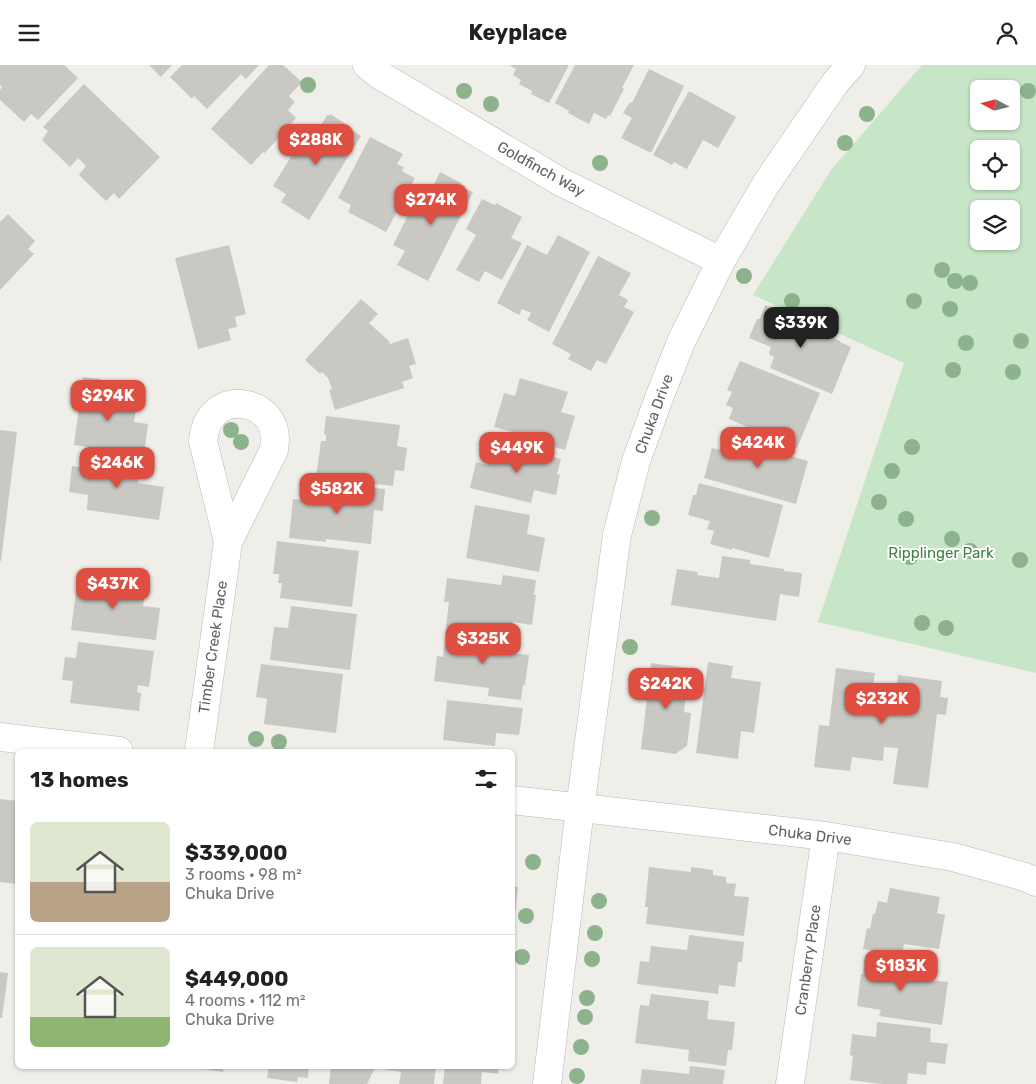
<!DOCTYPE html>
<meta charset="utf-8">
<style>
:root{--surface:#fff;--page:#f2f2f2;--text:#202124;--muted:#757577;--line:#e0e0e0;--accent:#de4f41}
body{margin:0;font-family:Rubik,sans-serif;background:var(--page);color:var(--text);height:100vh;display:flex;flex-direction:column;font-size:19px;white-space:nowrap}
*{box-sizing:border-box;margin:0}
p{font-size:16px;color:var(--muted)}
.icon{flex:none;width:28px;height:28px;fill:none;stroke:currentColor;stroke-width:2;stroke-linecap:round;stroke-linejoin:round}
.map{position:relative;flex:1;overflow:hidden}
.drawer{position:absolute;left:15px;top:684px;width:500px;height:320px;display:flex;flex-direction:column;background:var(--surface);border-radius:8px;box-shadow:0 1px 4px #0004}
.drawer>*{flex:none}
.needle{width:32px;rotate:277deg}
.buttons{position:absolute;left:970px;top:15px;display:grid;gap:10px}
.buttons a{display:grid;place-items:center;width:50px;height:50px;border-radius:8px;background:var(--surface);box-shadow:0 1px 4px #0004;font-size:25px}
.price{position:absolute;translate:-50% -42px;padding:0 11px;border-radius:10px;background:var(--accent);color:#fff;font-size:16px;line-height:32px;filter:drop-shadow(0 1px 2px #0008)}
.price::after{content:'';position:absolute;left:50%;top:30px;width:15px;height:11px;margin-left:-8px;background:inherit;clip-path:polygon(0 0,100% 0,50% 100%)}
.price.active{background:#222;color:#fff}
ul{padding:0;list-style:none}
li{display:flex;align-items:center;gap:15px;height:125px;padding:0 15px}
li+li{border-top:1px solid var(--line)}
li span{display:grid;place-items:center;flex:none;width:140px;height:100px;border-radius:8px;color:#555}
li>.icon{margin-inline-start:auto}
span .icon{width:60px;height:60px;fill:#fffc;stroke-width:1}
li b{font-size:21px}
h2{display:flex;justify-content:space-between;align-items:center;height:60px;padding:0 15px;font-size:21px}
header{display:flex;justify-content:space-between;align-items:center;height:65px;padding:0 15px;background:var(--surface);font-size:22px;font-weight:700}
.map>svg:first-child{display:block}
</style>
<header><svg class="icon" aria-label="menu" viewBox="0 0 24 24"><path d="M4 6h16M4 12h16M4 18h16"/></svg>Keyplace<svg class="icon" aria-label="person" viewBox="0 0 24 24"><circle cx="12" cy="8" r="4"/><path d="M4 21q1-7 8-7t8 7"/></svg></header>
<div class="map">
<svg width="1036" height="1019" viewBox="0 0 1036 1019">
<rect width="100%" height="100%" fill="#f0eee8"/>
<!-- green -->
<path fill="#c7e5c7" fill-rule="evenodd" d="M922,0h114v608l-218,-51 86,-259 -151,-68 78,-125zM979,24h32v32h-32zM979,84h32v32h-32zM979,144h32v32h-32z"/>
<!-- building -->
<path fill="#c9c8c2" d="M0,0h64l14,13 -40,42 -7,-6 -7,8 -24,-22v-10l2,-3 -2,-2z
M149,0h23l-11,12z
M182,0h77l-13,14 -5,-5 -34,35 -13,-13 -2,3 -22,-22z
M269,0h14l19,17 -13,14 6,6 -7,8 8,8 -31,35 -2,-1 -12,13 -40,-36z
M509,0h60l-20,38 -18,-9 1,-3 -13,-7 2,-4 -8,-5 3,-6z
M575,0h59l-12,23 2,1 -14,27 -2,-1 -2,4 -12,-6 -5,11 -21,-11 1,-2 -14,-8z
M649,4l35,17 -33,67 -30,-15 11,-20 -9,-5 7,-11 2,1z
M84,19l76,73 -41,42 -5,-6 -8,8 -27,-26 7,-9 -8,-8 -8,9 -28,-27 6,-9 -5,-4z
M689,26l47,26 -18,31 -15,-8 -16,29 -13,-7 -2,3 -19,-10z
M330,49l17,11 -1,1 15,10 -52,84 -28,-18 5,-8 -13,-8 30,-49 3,1 1,-3 6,4 14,-24 2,1z
M370,72l33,17 -6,10 7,3 -2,4 13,7 -29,54 -38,-20 3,-7 -13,-7z
M440,107l21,11 -1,1 5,2 -1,2 9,4 -45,89 -31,-16 8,-14 -12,-6 24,-47 3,2 2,-3 5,2z
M482,134l13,6 1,-2 26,14 -11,21 11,5 -20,37 -17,-9 -6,11 -23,-12 20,-35 -10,-6z
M8,149l27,27 -7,8 6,5 -34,36v-68z
M558,170l32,17 -41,80 -22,-12 4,-7 -9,-4 -3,6 -22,-12 30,-58 20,10z
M229,180l17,69 -11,3 2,10 -9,2 3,11 -33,9 -23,-91z
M598,191l33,17 -12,22 9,5 -4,7 10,5 -28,52 -9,-4 -6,11 -23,-12 3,-5 -19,-10z
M361,234l17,15 -9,9 20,18 1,3 18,-6 8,26 -7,2 4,12 -11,4 2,6 -69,22 -6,-20 3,-1 -4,-11 -6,-6 -2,2 -15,-14z
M765,240l58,23 -2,5 19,8v1l11,5 -19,47 -62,-26 4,-11 -5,-3 2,-7 -22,-9 8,-19h3z
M740,296l80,32 -23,55 -68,-29 4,-11 -7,-3 6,-13 -5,-2z
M83,312l17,2 -2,16 39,5 -3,22 14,2 -4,31 -70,-10z
M520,313l48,14 -7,20 14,4 -10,34 -36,-10 1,-1 -3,-1 1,-2 -34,-9 10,-34 11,3z
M326,351l74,9 -3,21 10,2 -3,23 -9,-1 -2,16 -77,-9 5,-36h5v-6l-2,-1z
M0,365l17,2 -16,129h-1z
M746,372l25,7 -1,2 21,6 -1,4 18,5 -12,43 -92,-26 8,-30 17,4 4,-13 11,4z
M492,378l69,16 -4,15 3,1 -4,20 -22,-5 -3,13 -61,-15 6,-26 11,3z
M92,393l48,6 -2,19 26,4 -5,33 -72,-10 1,-15 -19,-3 3,-26 18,3z
M326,418l59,6 -2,22 -9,-1 -3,34 -45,-5v3l-37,-4 4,-39 24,3 1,-10h7z
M699,418l84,22 -14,53 -37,-10v2l-22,-6 4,-13 -7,-2 3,-8 -22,-6 5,-20h3z
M475,440l55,10 -3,19 18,4 -6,34 -73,-14z
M277,476l82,10 -7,56 -72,-9 2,-15h-4l1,-9h-6z
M722,491l28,4v4l34,5v2l18,2 -3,24 -19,-3 -4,27 -105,-16 6,-36 21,3 -1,3 22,3z
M503,510l33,5 -2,15h2l-4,30 -19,-3 -2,13 -65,-8 3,-25h-5l3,-24 54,7z
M78,511l60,7 -2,15 8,1 -1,7 17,2 -4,32 -85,-10z
M291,541l66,8 -7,56 -80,-10 4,-33 14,1z
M446,567l64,8 -1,13 20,2 -4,30h-2l-2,15 -33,-4 1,-8 -55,-7 3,-25 6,1z
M78,577l76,9 -5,36 -11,-2 -1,7 4,1 -2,18 -69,-8 3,-22 -11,-1 3,-23 11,1z
M708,597l25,4 -2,12 30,4 -7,51 -13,-2 -3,28 -42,-6z
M651,598l38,5 -5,44 7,1 -4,33 -12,8 -34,-5z
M261,599l82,10 -7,59 -72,-9 3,-25 -11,-2z
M836,603l39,5 -2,13 23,3 2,-14 44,6 -2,16 8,1 -2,17 -9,-1 -9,74 -35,-4 5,-36 -14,-1 -1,14 -31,-4 -2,14 -36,-4 5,-42 10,1z
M447,635l76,8 -4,27 -23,-2 -1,13 -52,-6z
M0,734l18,2v83l-18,-2z
M649,802l42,5v-5l22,3v5l13,2v6l10,1 -2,12 15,1 -5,39 -98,-12 2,-17h-3z
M512,821l6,1 -4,35h-2z
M890,823l50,9 -3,16 8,2 -6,34 -35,-5 -2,12 -39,-7 4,-21 3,1 3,-15h2l3,-13 9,2z
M689,870l55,7 -2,20h-4l-3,25 -16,-2 -1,9 -81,-10 3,-23 9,1 2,-16 36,4z
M865,891l42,5 -2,16 43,5 -6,43 -63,-9 2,-6 -24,-4 4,-32h2z
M0,907l8,1 -6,45h-2z
M651,929l58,7 -2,18 28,3 -3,28h-4l-2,16 -38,-5 1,-11 -54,-7 5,-38 9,1z
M877,957l54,6 -1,14 18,2 -3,20 -18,-2 -1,13 -18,-2 -1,11h-25l-32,-4 3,-24 -3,-1 2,-21 24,3z
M193,1001h31l-1,6 -31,-5z
M269,1001h40l-1,12 -10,-1 -1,5 -30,-4z
M331,1001h43l-1,6 -6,12h-38z
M384,1001h52l-2,18h-35l2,-12 -18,-3z
M445,1001h54l-1,8 -16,-2 -1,12h-38z
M690,1001l35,4 -2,14h-83l2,-15 47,5z"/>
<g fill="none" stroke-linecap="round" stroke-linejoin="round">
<defs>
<path id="minor" d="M367,0l11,9 183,108 160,79
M0,672l119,14
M199,686l29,-209 46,-92c1,-8 2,-15 -1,-23 -9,-26 -48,-32 -63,-8 -5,7 -6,14 -7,22l25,101
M512,735l314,36 127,21 72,20 11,5
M547,1019l33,-276 37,-273 19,-74 23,-63 22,-56 40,-81 45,-77 69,-101 16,-18
M790,1019l36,-248"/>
</defs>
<!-- minor casing -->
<use href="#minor" stroke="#b5b8bb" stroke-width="29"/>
<!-- minor -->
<use href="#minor" stroke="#fff" stroke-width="28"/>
</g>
<!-- trees -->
<g fill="#8db38c">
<circle cx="308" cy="20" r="8"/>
<circle cx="464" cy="26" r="8"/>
<circle cx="1028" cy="26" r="8"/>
<circle cx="491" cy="39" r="8"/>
<circle cx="867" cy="49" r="8"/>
<circle cx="845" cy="78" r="8"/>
<circle cx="600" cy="98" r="8"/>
<circle cx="942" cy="205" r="8"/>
<circle cx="744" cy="211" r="8"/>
<circle cx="955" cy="216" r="8"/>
<circle cx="970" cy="218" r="8"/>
<circle cx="792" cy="236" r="8"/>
<circle cx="914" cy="236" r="8"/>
<circle cx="950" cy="244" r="8"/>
<circle cx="822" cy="250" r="8"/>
<circle cx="1021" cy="276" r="8"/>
<circle cx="966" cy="278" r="8"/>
<circle cx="953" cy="305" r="8"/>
<circle cx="1013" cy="307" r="8"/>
<circle cx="231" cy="365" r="8"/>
<circle cx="241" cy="377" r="8"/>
<circle cx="912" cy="382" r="8"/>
<circle cx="892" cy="406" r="8"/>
<circle cx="879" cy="437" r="8"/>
<circle cx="652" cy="453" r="8"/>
<circle cx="906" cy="454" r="8"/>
<circle cx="952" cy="474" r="8"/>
<circle cx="970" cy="486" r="8"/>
<circle cx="910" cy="492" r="8"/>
<circle cx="1020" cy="495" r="8"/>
<circle cx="922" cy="558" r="8"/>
<circle cx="946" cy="563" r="8"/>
<circle cx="630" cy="582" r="8"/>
<circle cx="256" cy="674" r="8"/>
<circle cx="279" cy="677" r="8"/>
<circle cx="533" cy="797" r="8"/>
<circle cx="599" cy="836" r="8"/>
<circle cx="526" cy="851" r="8"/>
<circle cx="595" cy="868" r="8"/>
<circle cx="522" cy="892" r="8"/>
<circle cx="592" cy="894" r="8"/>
<circle cx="587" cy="933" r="8"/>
<circle cx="585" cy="952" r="8"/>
<circle cx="581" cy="982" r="8"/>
<circle cx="577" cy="1011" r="8"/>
</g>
<g text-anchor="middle" stroke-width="4" stroke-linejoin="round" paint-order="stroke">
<!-- street labels -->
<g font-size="15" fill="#5f6367" stroke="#fff">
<text transform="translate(541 104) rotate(29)" y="5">Goldfinch Way</text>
<text transform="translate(654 349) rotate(-70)" y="5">Chuka Drive</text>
<text transform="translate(213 582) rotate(-82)" y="5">Timber Creek Place</text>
<text transform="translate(810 770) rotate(7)" y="5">Chuka Drive</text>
<text transform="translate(808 895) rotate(-82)" y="5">Cranberry Place</text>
</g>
<!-- park labels -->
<g font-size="15" fill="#3c8240" stroke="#fff">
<text x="941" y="493">Ripplinger Park</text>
</g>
</g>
</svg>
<div class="buttons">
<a><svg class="needle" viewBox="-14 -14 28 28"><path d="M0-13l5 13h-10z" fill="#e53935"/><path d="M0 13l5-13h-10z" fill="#757577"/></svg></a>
<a><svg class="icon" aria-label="locate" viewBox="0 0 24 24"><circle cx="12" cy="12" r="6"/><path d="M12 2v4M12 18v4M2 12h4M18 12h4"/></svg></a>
<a><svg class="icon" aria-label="layers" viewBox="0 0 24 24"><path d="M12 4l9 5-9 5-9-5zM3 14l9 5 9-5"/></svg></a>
</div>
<b class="price" style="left:316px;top:101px">$288K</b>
<b class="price" style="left:431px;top:161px">$274K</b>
<b class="price active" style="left:801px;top:284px">$339K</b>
<b class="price" style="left:108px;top:357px">$294K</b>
<b class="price" style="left:758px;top:404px">$424K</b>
<b class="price" style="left:517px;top:409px">$449K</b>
<b class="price" style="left:117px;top:424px">$246K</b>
<b class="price" style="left:337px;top:450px">$582K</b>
<b class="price" style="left:113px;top:545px">$437K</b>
<b class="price" style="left:483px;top:600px">$325K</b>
<b class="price" style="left:666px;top:645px">$242K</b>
<b class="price" style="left:882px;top:660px">$232K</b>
<b class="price" style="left:901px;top:927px">$183K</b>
<section class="drawer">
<h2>13 homes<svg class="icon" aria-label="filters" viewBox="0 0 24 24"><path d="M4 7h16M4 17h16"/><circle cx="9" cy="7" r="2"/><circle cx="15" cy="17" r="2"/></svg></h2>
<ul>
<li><span style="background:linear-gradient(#dfe7d0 60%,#b9a48a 0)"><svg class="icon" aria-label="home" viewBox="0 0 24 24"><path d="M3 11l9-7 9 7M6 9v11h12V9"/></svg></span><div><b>$339,000</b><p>3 rooms · 98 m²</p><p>Chuka Drive</p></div></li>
<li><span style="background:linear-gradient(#dfe7d0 70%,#8fb573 0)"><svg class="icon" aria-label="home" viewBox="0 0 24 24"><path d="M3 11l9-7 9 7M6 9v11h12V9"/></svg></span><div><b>$449,000</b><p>4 rooms · 112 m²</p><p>Chuka Drive</p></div></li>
</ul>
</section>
</div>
